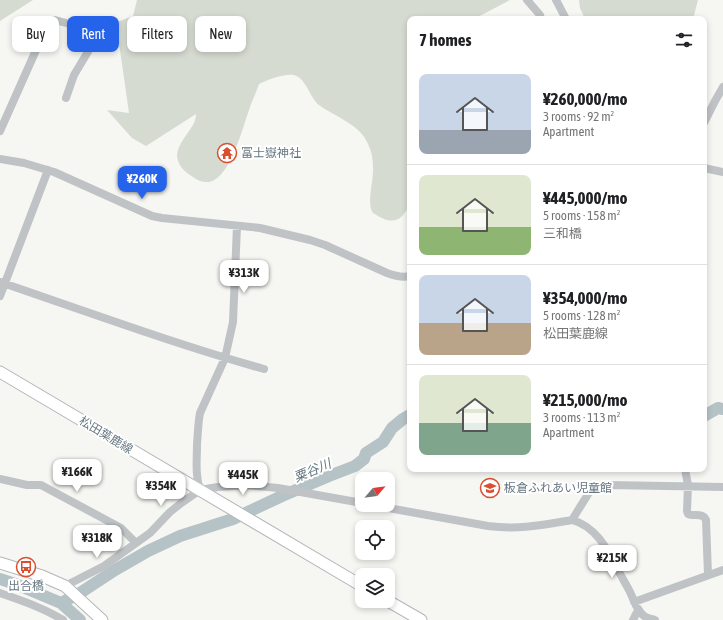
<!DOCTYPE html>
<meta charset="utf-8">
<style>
:root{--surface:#fff;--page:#f6f6f6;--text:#202124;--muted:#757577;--line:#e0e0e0;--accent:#2563eb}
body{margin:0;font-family:"Asap Condensed","Noto Sans JP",sans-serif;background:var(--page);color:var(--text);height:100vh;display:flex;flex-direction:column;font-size:15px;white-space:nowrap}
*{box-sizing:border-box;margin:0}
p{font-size:13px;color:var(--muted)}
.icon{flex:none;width:22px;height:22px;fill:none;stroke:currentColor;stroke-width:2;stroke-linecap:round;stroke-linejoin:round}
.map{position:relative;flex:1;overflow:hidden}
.sheet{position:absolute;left:407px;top:16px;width:300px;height:456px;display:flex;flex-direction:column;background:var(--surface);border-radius:8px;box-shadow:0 2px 6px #0003}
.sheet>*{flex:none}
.banner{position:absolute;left:12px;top:16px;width:335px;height:36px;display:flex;gap:8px}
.needle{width:26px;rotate:62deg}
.fabs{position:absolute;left:355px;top:472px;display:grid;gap:8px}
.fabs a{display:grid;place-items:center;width:40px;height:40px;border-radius:8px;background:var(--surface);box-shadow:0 2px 6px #0003;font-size:20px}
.price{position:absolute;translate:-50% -34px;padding:0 9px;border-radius:8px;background:#fff;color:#222;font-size:13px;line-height:26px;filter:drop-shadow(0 1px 2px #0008)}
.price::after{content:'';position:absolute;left:50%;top:24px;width:12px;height:9px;margin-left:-6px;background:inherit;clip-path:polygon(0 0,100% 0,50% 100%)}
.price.current{background:var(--accent);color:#fff}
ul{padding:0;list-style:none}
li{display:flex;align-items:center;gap:12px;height:100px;padding:0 12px}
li+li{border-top:1px solid var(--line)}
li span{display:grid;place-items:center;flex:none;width:112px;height:80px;border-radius:8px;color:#555}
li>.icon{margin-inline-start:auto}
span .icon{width:48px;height:48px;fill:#fffc;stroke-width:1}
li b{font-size:17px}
h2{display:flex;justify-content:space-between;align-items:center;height:48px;padding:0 12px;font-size:17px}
.pill{padding:0 14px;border-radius:8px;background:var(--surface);box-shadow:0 2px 6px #0003;font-size:14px;line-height:36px}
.pill.current{background:var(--accent);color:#fff}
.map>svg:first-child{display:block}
</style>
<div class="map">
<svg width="723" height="620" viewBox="0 0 723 620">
<rect width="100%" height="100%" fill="#f6f6f3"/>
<!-- green -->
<path fill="#d6dbd2" d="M0,0h33l-33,21z
M137,0h373l-34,18v1h-66v186c-6,9 -10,18 -23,15 -4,-1 -11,-5 -14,-7 -7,-9 1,-34 0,-45 0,-8 -1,-16 -5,-24 -8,-20 -33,-27 -49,-39 -10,-8 -12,-26 -25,-30 -8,-2 -28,5 -35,9 -3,9 -7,17 -10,26 -6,16 -20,74 -43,72 -7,0 -13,-5 -19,-9 -5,-4 -10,-11 -10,-18 1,-12 12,-22 17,-32 1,-3 2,-6 2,-9l-50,32 -14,-8 -25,-28 22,3 -11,-77 -19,-7 34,-13z
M579,0h119l-5,19h-108l-5,-11z"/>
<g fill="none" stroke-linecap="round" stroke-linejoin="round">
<!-- river -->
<path stroke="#b6c3c6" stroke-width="12" d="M704,416l14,-8 5,1
M0,579l18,6 43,18 19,17
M61,603l19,-10 35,-23 33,-19 32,-15 53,-17 49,-23 47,-20 26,-10 9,-7 2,-6 17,-11 9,-14 11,-9 7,-4"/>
<defs>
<path id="secondary" d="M0,372l362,214
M0,563l42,13 23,10 37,34
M388,601l33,19"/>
</defs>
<!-- secondary casing -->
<use href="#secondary" stroke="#b2b7bb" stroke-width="13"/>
<!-- street -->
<path stroke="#bfc3c6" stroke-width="8" d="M527,0l13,15 1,4
M556,0l10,19
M704,123l11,-22 8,-14
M0,131l49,-110 6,-1 41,11 -4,14 -18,30 -8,23
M0,159l24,4 30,9 98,44 10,2 98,10 50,12 15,5 62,28c8,3 15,5 23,3
M704,168l19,4
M0,282c88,30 175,62 264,87
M0,296l48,-126
M685,469l3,16 -1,26 1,3c6,3 15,-2 18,6l2,55
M0,479l27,6h14l80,43 15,15
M200,490c-5,-15 -3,-30 -3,-46 1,-11 1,-21 3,-31l25,-55 8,-36 4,-96
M372,505l116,21c31,4 54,-1 84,-6 23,6 35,28 45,48 4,8 9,16 13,24 4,8 6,18 14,24 3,2 8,3 11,4
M572,520l18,-29 8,-5 10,-1 115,2
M65,586l39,-20 46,-33 20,-21 10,-8 20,-14 18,-3 28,-2 32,3 84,15
M0,593c22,8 44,15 63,27
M634,602l89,-32
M633,620l3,-6 3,-4"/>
<!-- secondary -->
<use href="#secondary" stroke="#fff" stroke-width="11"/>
</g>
<!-- icons -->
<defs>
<symbol id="temple-ring" viewBox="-11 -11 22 22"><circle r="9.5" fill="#fff" stroke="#d94f30" stroke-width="1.5"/><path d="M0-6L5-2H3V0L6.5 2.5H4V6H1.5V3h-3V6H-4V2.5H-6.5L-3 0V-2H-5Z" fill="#d94f30"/></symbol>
<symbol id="school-ring" viewBox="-11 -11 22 22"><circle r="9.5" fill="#fff" stroke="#d94f30" stroke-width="1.5"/><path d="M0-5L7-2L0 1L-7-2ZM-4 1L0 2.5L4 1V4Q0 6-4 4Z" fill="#d94f30"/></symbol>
<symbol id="bus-ring" viewBox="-11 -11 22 22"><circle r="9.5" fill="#fff" stroke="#d94f30" stroke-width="1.5"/><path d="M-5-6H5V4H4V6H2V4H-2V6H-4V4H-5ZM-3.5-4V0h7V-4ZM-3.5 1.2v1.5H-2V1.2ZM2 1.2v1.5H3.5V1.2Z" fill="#d94f30"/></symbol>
</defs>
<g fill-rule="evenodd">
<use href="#temple-ring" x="216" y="142" width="22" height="22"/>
<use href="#school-ring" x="479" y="477" width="22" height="22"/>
<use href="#bus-ring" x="15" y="556" width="22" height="22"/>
</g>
<g text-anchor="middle" stroke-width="4" stroke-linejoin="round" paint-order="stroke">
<!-- poi labels -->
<g font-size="12" fill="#677782" stroke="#fff" text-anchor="start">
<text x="241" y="157">冨士嶽神社</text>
<text x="504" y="492">板倉ふれあい児童館</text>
<text x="26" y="590" text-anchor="middle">出合橋</text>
</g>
<!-- street labels -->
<g font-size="12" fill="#677782" stroke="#fff">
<text transform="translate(106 435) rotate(31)" y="4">松田葉鹿線</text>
</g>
<!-- water labels -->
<g font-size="13" font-style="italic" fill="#63787f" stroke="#fff">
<text transform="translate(312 470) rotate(-23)" y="5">粟谷川</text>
</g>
</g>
</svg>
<div class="fabs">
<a><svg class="needle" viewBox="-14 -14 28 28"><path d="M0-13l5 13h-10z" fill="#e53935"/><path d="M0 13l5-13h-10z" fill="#757577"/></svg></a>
<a><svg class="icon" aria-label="locate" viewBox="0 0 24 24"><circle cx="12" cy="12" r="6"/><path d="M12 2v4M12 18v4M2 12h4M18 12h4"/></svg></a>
<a><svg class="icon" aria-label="layers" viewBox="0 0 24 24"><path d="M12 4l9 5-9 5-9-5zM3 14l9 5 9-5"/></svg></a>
</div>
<b class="price current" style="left:142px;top:200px">¥260K</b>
<b class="price" style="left:244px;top:294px">¥313K</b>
<b class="price" style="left:77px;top:493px">¥166K</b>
<b class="price" style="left:243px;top:496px">¥445K</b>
<b class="price" style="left:161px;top:507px">¥354K</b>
<b class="price" style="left:97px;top:559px">¥318K</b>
<b class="price" style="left:612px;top:579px">¥215K</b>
<div class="banner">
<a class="pill">Buy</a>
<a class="pill current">Rent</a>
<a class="pill">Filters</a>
<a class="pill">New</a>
</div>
<section class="sheet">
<h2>7 homes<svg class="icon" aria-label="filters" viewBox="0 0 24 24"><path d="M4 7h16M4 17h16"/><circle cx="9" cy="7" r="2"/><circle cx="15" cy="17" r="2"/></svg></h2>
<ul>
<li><span style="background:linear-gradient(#c9d6e8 70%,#9aa5b1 0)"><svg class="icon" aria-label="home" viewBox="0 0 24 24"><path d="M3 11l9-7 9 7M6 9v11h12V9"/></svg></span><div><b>¥260,000/mo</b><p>3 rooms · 92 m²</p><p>Apartment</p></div></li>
<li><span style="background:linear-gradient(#dfe7d0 65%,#8fb573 0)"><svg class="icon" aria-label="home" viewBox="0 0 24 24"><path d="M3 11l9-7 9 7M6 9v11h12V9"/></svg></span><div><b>¥445,000/mo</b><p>5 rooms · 158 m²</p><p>三和橋</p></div></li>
<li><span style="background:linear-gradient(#c9d6e8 60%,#b9a48a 0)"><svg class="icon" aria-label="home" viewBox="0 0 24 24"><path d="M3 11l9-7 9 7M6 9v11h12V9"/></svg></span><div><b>¥354,000/mo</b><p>5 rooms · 128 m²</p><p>松田葉鹿線</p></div></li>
<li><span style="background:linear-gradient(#dfe7d0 60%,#7fa58c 0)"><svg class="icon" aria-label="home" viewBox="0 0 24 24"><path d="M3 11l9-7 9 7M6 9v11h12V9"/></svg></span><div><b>¥215,000/mo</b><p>3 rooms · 113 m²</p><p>Apartment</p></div></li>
</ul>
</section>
</div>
